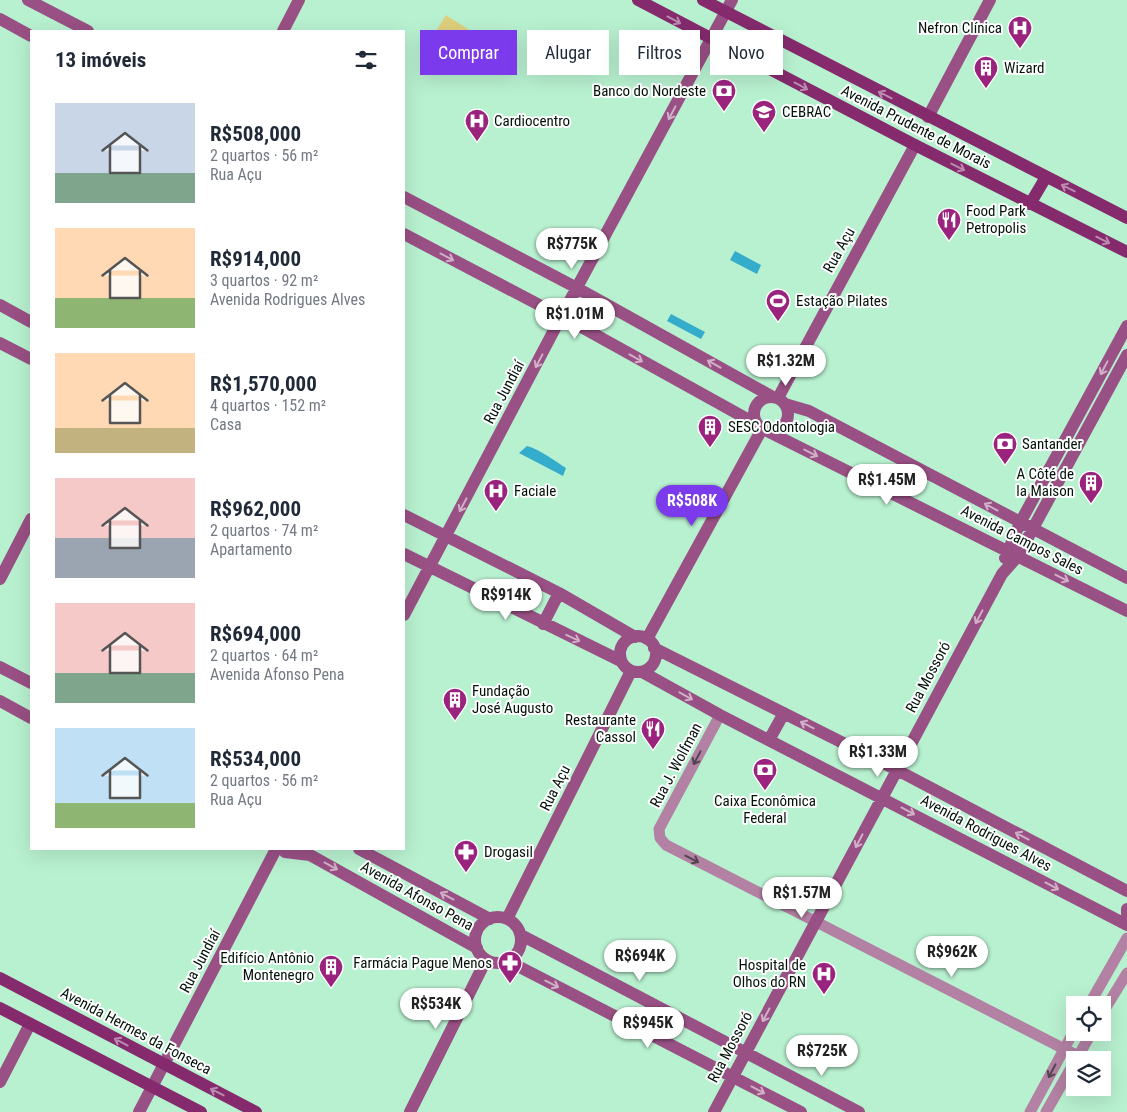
<!DOCTYPE html>
<html lang="pt">
<meta charset="utf-8">
<style>
:root{--surface:#fff;--page:#f6f6f7;--text:#1f2937;--muted:#747a83;--accent:#7c3aed}
body{margin:0;font-family:"Roboto Condensed",sans-serif;background:var(--page);color:var(--text);height:100vh;display:flex;flex-direction:column;font-size:19px;white-space:nowrap}
*{box-sizing:border-box;margin:0}
p{font-size:16px;color:var(--muted)}
.icon{flex:none;width:28px;height:28px;fill:none;stroke:currentColor;stroke-width:2;stroke-linecap:round;stroke-linejoin:round}
.map{position:relative;flex:1;overflow:hidden}
.side{position:absolute;left:30px;top:30px;width:375px;height:820px;display:flex;flex-direction:column;background:var(--surface);border-radius:0px;box-shadow:0 5px 20px #0002}
.side>*{flex:none}
.hud{position:absolute;left:420px;top:30px;width:475px;height:45px;display:flex;gap:10px}
.fabs{position:absolute;left:1066px;top:996px;display:grid;gap:10px}
.fabs a{display:grid;place-items:center;width:45px;height:45px;border-radius:0px;background:var(--surface);box-shadow:0 5px 20px #0002;font-size:25px}
.price{position:absolute;translate:-50% -42px;padding:0 11px;border-radius:18px;background:#fff;color:#222;font-size:16px;line-height:32px;filter:drop-shadow(0 1px 2px #0008)}
.price::after{content:'';position:absolute;left:50%;top:30px;width:15px;height:11px;margin-left:-8px;background:inherit;clip-path:polygon(0 0,100% 0,50% 100%)}
.price.selected{background:var(--accent);color:#fff}
ul{padding:0;list-style:none}
li{display:flex;align-items:center;gap:15px;height:125px;padding:0 25px}
li span{display:grid;place-items:center;flex:none;width:140px;height:100px;border-radius:0px;color:#555}
li>.icon{margin-inline-start:auto}
span .icon{width:60px;height:60px;fill:#fffc;stroke-width:1}
li b{font-size:21px}
h2{display:flex;justify-content:space-between;align-items:center;height:60px;padding:0 25px;font-size:21px}
.chip{padding:0 18px;border-radius:0px;background:var(--surface);box-shadow:0 5px 20px #0002;font-size:18px;line-height:45px}
.chip.selected{background:var(--accent);color:#fff}
.map>svg:first-child{display:block}
</style>
<div class="map">
<svg width="1127" height="1112" viewBox="0 0 1127 1112">
<rect width="100%" height="100%" fill="#b8f1d0"/>
<!-- green -->
<path fill="#decf7e" d="M446,15l31,20 -10,16 -31,-20z"/>
<!-- water -->
<path fill="#34accc" d="M735,251l26,14 -4,9 -27,-14z
M671,314l34,18 -4,7 -34,-18z
M527,446c12,3 28,15 39,22l-3,8 -44,-23z"/>
<g fill="none" stroke-linecap="round" stroke-linejoin="round">
<!-- street -->
<path stroke="#b381a3" stroke-width="11" d="M720,715l-61,114 1,9 6,7 412,211
M1089,1005l38,-67
M1102,1014l25,-41
M1076,1060l16,-28
M1030,1112l45,-83
M1046,1112l29,-51"/>
<!-- secondary -->
<path stroke="#995084" stroke-width="12" d="M28,0l60,31
M0,19l31,17
M283,31l16,-31
M928,117l62,-117
M404,197l173,91 194,108
M404,234l181,95 173,96
M0,305l31,17
M0,343l31,16
M754 414a17 17 0 1 1 34 0a17 17 0 1 1-34 0Z
M778,398l137,-253
M785,404l24,7 318,167
M767,431l360,180
M404,515l155,78 76,44
M404,554l217,107
M1005,558l15,-35 107,-197
M0,579l31,-60
M404,615l157,-298 171,-317
M543,624l16,-31
M620 654a18 18 0 1 1 36 0a18 18 0 1 1-36 0Z
M647,639l115,-210
M654,648l243,122 230,121
M0,667l31,16
M644,673l76,42 407,210
M0,701l31,17
M769,740l15,-27
M359,849l131,70
M285,852l25,3 167,93
M1127,909v14
M475 940a23 23 0 1 1 46 0a23 23 0 1 1-46 0Z
M507,919l124,-248
M521,935l338,177
M508,961l293,151
M0,1082l30,-58
M139,1112l136,-261
M410,1112l76,-152
M714,1112l288,-538 16,-18 109,-201"/>
<!-- primary -->
<path stroke="#842a6d" stroke-width="12" d="M638,0l277,145 212,107
M703,0l424,218
M1030,204l16,-27
M0,978l256,134
M0,1008l201,104"/>
</g>
<!-- one-way arrows -->
<defs><path id="oneway-shaft" d="M-6 0H5M1.5-3L5.5 0L1.5 3" fill="none" stroke-width="1.6" stroke-linecap="round" stroke-linejoin="round" transform="scale(1.25)"/></defs>
<g stroke="#bb8aaf">
<use href="#oneway-shaft" transform="translate(674 20) rotate(28)"/>
<use href="#oneway-shaft" transform="translate(801 86) rotate(28)"/>
<use href="#oneway-shaft" transform="translate(885 95) rotate(-153)"/>
<use href="#oneway-shaft" transform="translate(958 167) rotate(27)"/>
<use href="#oneway-shaft" transform="translate(1068 188) rotate(-153)"/>
<use href="#oneway-shaft" transform="translate(1103 240) rotate(27)"/>
<use href="#oneway-shaft" transform="translate(121 1042) rotate(-152)"/>
<use href="#oneway-shaft" transform="translate(217 1092) rotate(-153)"/>
</g>
<g stroke="#d1b0c8">
<use href="#oneway-shaft" transform="translate(672 113) rotate(118)"/>
<use href="#oneway-shaft" transform="translate(447 257) rotate(28)"/>
<use href="#oneway-shaft" transform="translate(636 358) rotate(29)"/>
<use href="#oneway-shaft" transform="translate(539 361) rotate(118)"/>
<use href="#oneway-shaft" transform="translate(714 364) rotate(-151)"/>
<use href="#oneway-shaft" transform="translate(1104 368) rotate(118)"/>
<use href="#oneway-shaft" transform="translate(811 453) rotate(27)"/>
<use href="#oneway-shaft" transform="translate(463 505) rotate(118)"/>
<use href="#oneway-shaft" transform="translate(991 507) rotate(-152)"/>
<use href="#oneway-shaft" transform="translate(1062 578) rotate(27)"/>
<use href="#oneway-shaft" transform="translate(979 617) rotate(118)"/>
<use href="#oneway-shaft" transform="translate(573 638) rotate(25)"/>
<use href="#oneway-shaft" transform="translate(686 696) rotate(29)"/>
<use href="#oneway-shaft" transform="translate(807 725) rotate(-153)"/>
<use href="#oneway-shaft" transform="translate(908 811) rotate(28)"/>
<use href="#oneway-shaft" transform="translate(1022 836) rotate(-152)"/>
<use href="#oneway-shaft" transform="translate(859 841) rotate(118)"/>
<use href="#oneway-shaft" transform="translate(331 866) rotate(29)"/>
<use href="#oneway-shaft" transform="translate(1052 886) rotate(28)"/>
<use href="#oneway-shaft" transform="translate(447 896) rotate(-152)"/>
<use href="#oneway-shaft" transform="translate(552 984) rotate(27)"/>
<use href="#oneway-shaft" transform="translate(766 1015) rotate(118)"/>
<use href="#oneway-shaft" transform="translate(758 1090) rotate(28)"/>
</g>
<g stroke="#51444e">
<use href="#oneway-shaft" transform="translate(697 758) rotate(118)"/>
<use href="#oneway-shaft" transform="translate(692 859) rotate(27)"/>
<use href="#oneway-shaft" transform="translate(1052 1071) rotate(118)"/>
</g>
<!-- icons -->
<defs>
<symbol id="hospital-pin" viewBox="-11 -11 22 30"><path d="M0 17L-7.5 6A9.5 9.5 0 1 1 7.5 6Z" fill="#9a237e" stroke="#fff"/><path d="M-5-5h3v3.5h4V-5h3V5h-3V1.5h-4V5h-3Z" fill="#fff"/></symbol>
<symbol id="building-pin" viewBox="-11 -11 22 30"><path d="M0 17L-7.5 6A9.5 9.5 0 1 1 7.5 6Z" fill="#9a237e" stroke="#fff"/><path d="M-4-6H4V6H1V3H-1V6H-4ZM-2.5-4.3h1.7v1.8h-1.7ZM.8-4.3h1.7v1.8H.8ZM-2.5-1h1.7V.8h-1.7ZM.8-1h1.7V.8H.8Z" fill="#fff"/></symbol>
<symbol id="bank-pin" viewBox="-11 -11 22 30"><path d="M0 17L-7.5 6A9.5 9.5 0 1 1 7.5 6Z" fill="#9a237e" stroke="#fff"/><path d="M-6-4H6V4H-6ZM0-2.3a2.3 2.3 0 1 0 0 4.6a2.3 2.3 0 1 0 0-4.6Z" fill="#fff"/></symbol>
<symbol id="school-pin" viewBox="-11 -11 22 30"><path d="M0 17L-7.5 6A9.5 9.5 0 1 1 7.5 6Z" fill="#9a237e" stroke="#fff"/><path d="M0-5L7-2L0 1L-7-2ZM-4 1L0 2.5L4 1V4Q0 6-4 4Z" fill="#fff"/></symbol>
<symbol id="restaurant-pin" viewBox="-11 -11 22 30"><path d="M0 17L-7.5 6A9.5 9.5 0 1 1 7.5 6Z" fill="#9a237e" stroke="#fff"/><path d="M-5-6h1v4h1v-4h1v4h1v-4h1v5L-1.5 .5V6h-2V.5L-5-1ZM5-6V6H3V1.5H1.5Q1.5-4 5-6Z" fill="#fff"/></symbol>
<symbol id="stadium-pin" viewBox="-11 -11 22 30"><path d="M0 17L-7.5 6A9.5 9.5 0 1 1 7.5 6Z" fill="#9a237e" stroke="#fff"/><path d="M0-5a6.5 5 0 1 0 0 10a6.5 5 0 1 0 0-10ZM-3.5-1.8h7v3.6h-7Z" fill="#fff"/></symbol>
<symbol id="pharmacy-pin" viewBox="-11 -11 22 30"><path d="M0 17L-7.5 6A9.5 9.5 0 1 1 7.5 6Z" fill="#9a237e" stroke="#fff"/><path d="M-2-6h4v4h4v4h-4v4h-4v-4h-4v-4h4Z" fill="#fff"/></symbol>
</defs>
<g fill-rule="evenodd">
<use href="#hospital-pin" x="1006" y="14" width="28" height="38"/>
<use href="#building-pin" x="972" y="54" width="28" height="38"/>
<use href="#bank-pin" x="710" y="77" width="28" height="38"/>
<use href="#school-pin" x="750" y="98" width="28" height="38"/>
<use href="#hospital-pin" x="463" y="107" width="28" height="38"/>
<use href="#restaurant-pin" x="935" y="206" width="28" height="38"/>
<use href="#stadium-pin" x="764" y="287" width="28" height="38"/>
<use href="#building-pin" x="696" y="413" width="28" height="38"/>
<use href="#bank-pin" x="991" y="430" width="28" height="38"/>
<use href="#building-pin" x="1077" y="469" width="28" height="38"/>
<use href="#hospital-pin" x="482" y="477" width="28" height="38"/>
<use href="#building-pin" x="441" y="686" width="28" height="38"/>
<use href="#restaurant-pin" x="639" y="715" width="28" height="38"/>
<use href="#bank-pin" x="751" y="756" width="28" height="38"/>
<use href="#pharmacy-pin" x="452" y="838" width="28" height="38"/>
<use href="#pharmacy-pin" x="496" y="949" width="28" height="38"/>
<use href="#building-pin" x="317" y="953" width="28" height="38"/>
<use href="#hospital-pin" x="810" y="960" width="28" height="38"/>
</g>
<g text-anchor="middle" stroke-width="4" stroke-linejoin="round" paint-order="stroke">
<!-- poi labels -->
<g font-size="15" fill="#011309" stroke="#fff" text-anchor="start">
<text x="1002" y="33" text-anchor="end">Nefron Clínica</text>
<text x="1004" y="73">Wizard</text>
<text x="706" y="96" text-anchor="end">Banco do Nordeste</text>
<text x="782" y="117">CEBRAC</text>
<text x="494" y="126">Cardiocentro</text>
<text x="966" y="216">Food Park<tspan x="966" dy="17">Petropolis</tspan></text>
<text x="796" y="306">Estação Pilates</text>
<text x="728" y="432">SESC Odontologia</text>
<text x="1022" y="449">Santander</text>
<text x="1074" y="479" text-anchor="end">A Côté de<tspan x="1074" dy="17">la Maison</tspan></text>
<text x="514" y="496">Faciale</text>
<text x="472" y="696">Fundação<tspan x="472" dy="17">José Augusto</tspan></text>
<text x="636" y="725" text-anchor="end">Restaurante<tspan x="636" dy="17">Cassol</tspan></text>
<text x="765" y="806" text-anchor="middle">Caixa Econômica<tspan x="765" dy="17">Federal</tspan></text>
<text x="484" y="857">Drogasil</text>
<text x="314" y="963" text-anchor="end">Edifício Antônio<tspan x="314" dy="17">Montenegro</tspan></text>
<text x="492" y="968" text-anchor="end">Farmácia Pague Menos</text>
<text x="806" y="970" text-anchor="end">Hospital de<tspan x="806" dy="17">Olhos do RN</tspan></text>
</g>
<!-- street labels -->
<g font-size="15" fill="#011309" stroke="#fff">
<text transform="translate(916 127) rotate(27)" y="5">Avenida Prudente de Morais</text>
<text transform="translate(839 250) rotate(-61)" y="5">Rua Açu</text>
<text transform="translate(504 392) rotate(-62)" y="5">Rua Jundiaí</text>
<text transform="translate(1022 540) rotate(27)" y="5">Avenida Campos Sales</text>
<text transform="translate(928 677) rotate(-62)" y="5">Rua Mossoró</text>
<text transform="translate(676 765) rotate(-62)" y="5">Rua J. Wolfman</text>
<text transform="translate(555 788) rotate(-63)" y="5">Rua Açu</text>
<text transform="translate(986 833) rotate(28)" y="5">Avenida Rodrigues Alves</text>
<text transform="translate(417 896) rotate(29)" y="5">Avenida Afonso Pena</text>
<text transform="translate(200 961) rotate(-62)" y="5">Rua Jundiaí</text>
<text transform="translate(136 1031) rotate(28)" y="5">Avenida Hermes da Fonseca</text>
<text transform="translate(730 1047) rotate(-62)" y="5">Rua Mossoró</text>
</g>
</g>
</svg>
<div class="fabs">
<a><svg class="icon" aria-label="locate" viewBox="0 0 24 24"><circle cx="12" cy="12" r="6"/><path d="M12 2v4M12 18v4M2 12h4M18 12h4"/></svg></a>
<a><svg class="icon" aria-label="layers" viewBox="0 0 24 24"><path d="M12 4l9 5-9 5-9-5zM3 14l9 5 9-5"/></svg></a>
</div>
<b class="price" style="left:572px;top:270px">R$775K</b>
<b class="price" style="left:575px;top:340px">R$1.01M</b>
<b class="price" style="left:786px;top:387px">R$1.32M</b>
<b class="price" style="left:887px;top:506px">R$1.45M</b>
<b class="price selected" style="left:692px;top:527px">R$508K</b>
<b class="price" style="left:506px;top:621px">R$914K</b>
<b class="price" style="left:878px;top:778px">R$1.33M</b>
<b class="price" style="left:802px;top:919px">R$1.57M</b>
<b class="price" style="left:952px;top:978px">R$962K</b>
<b class="price" style="left:640px;top:982px">R$694K</b>
<b class="price" style="left:436px;top:1030px">R$534K</b>
<b class="price" style="left:648px;top:1049px">R$945K</b>
<b class="price" style="left:822px;top:1077px">R$725K</b>
<div class="hud">
<a class="chip selected">Comprar</a>
<a class="chip">Alugar</a>
<a class="chip">Filtros</a>
<a class="chip">Novo</a>
</div>
<section class="side">
<h2>13 imóveis<svg class="icon" aria-label="filters" viewBox="0 0 24 24"><path d="M4 7h16M4 17h16"/><circle cx="9" cy="7" r="2"/><circle cx="15" cy="17" r="2"/></svg></h2>
<ul>
<li><span style="background:linear-gradient(#c9d6e8 70%,#7fa58c 0)"><svg class="icon" aria-label="home" viewBox="0 0 24 24"><path d="M3 11l9-7 9 7M6 9v11h12V9"/></svg></span><div><b>R$508,000</b><p>2 quartos · 56 m²</p><p>Rua Açu</p></div></li>
<li><span style="background:linear-gradient(#ffd9b3 70%,#8fb573 0)"><svg class="icon" aria-label="home" viewBox="0 0 24 24"><path d="M3 11l9-7 9 7M6 9v11h12V9"/></svg></span><div><b>R$914,000</b><p>3 quartos · 92 m²</p><p>Avenida Rodrigues Alves</p></div></li>
<li><span style="background:linear-gradient(#ffd9b3 75%,#c2b280 0)"><svg class="icon" aria-label="home" viewBox="0 0 24 24"><path d="M3 11l9-7 9 7M6 9v11h12V9"/></svg></span><div><b>R$1,570,000</b><p>4 quartos · 152 m²</p><p>Casa</p></div></li>
<li><span style="background:linear-gradient(#f6c9c9 60%,#9aa5b1 0)"><svg class="icon" aria-label="home" viewBox="0 0 24 24"><path d="M3 11l9-7 9 7M6 9v11h12V9"/></svg></span><div><b>R$962,000</b><p>2 quartos · 74 m²</p><p>Apartamento</p></div></li>
<li><span style="background:linear-gradient(#f6c9c9 70%,#7fa58c 0)"><svg class="icon" aria-label="home" viewBox="0 0 24 24"><path d="M3 11l9-7 9 7M6 9v11h12V9"/></svg></span><div><b>R$694,000</b><p>2 quartos · 64 m²</p><p>Avenida Afonso Pena</p></div></li>
<li><span style="background:linear-gradient(#bfe0f5 75%,#8fb573 0)"><svg class="icon" aria-label="home" viewBox="0 0 24 24"><path d="M3 11l9-7 9 7M6 9v11h12V9"/></svg></span><div><b>R$534,000</b><p>2 quartos · 56 m²</p><p>Rua Açu</p></div></li>
</ul>
</section>
</div>
